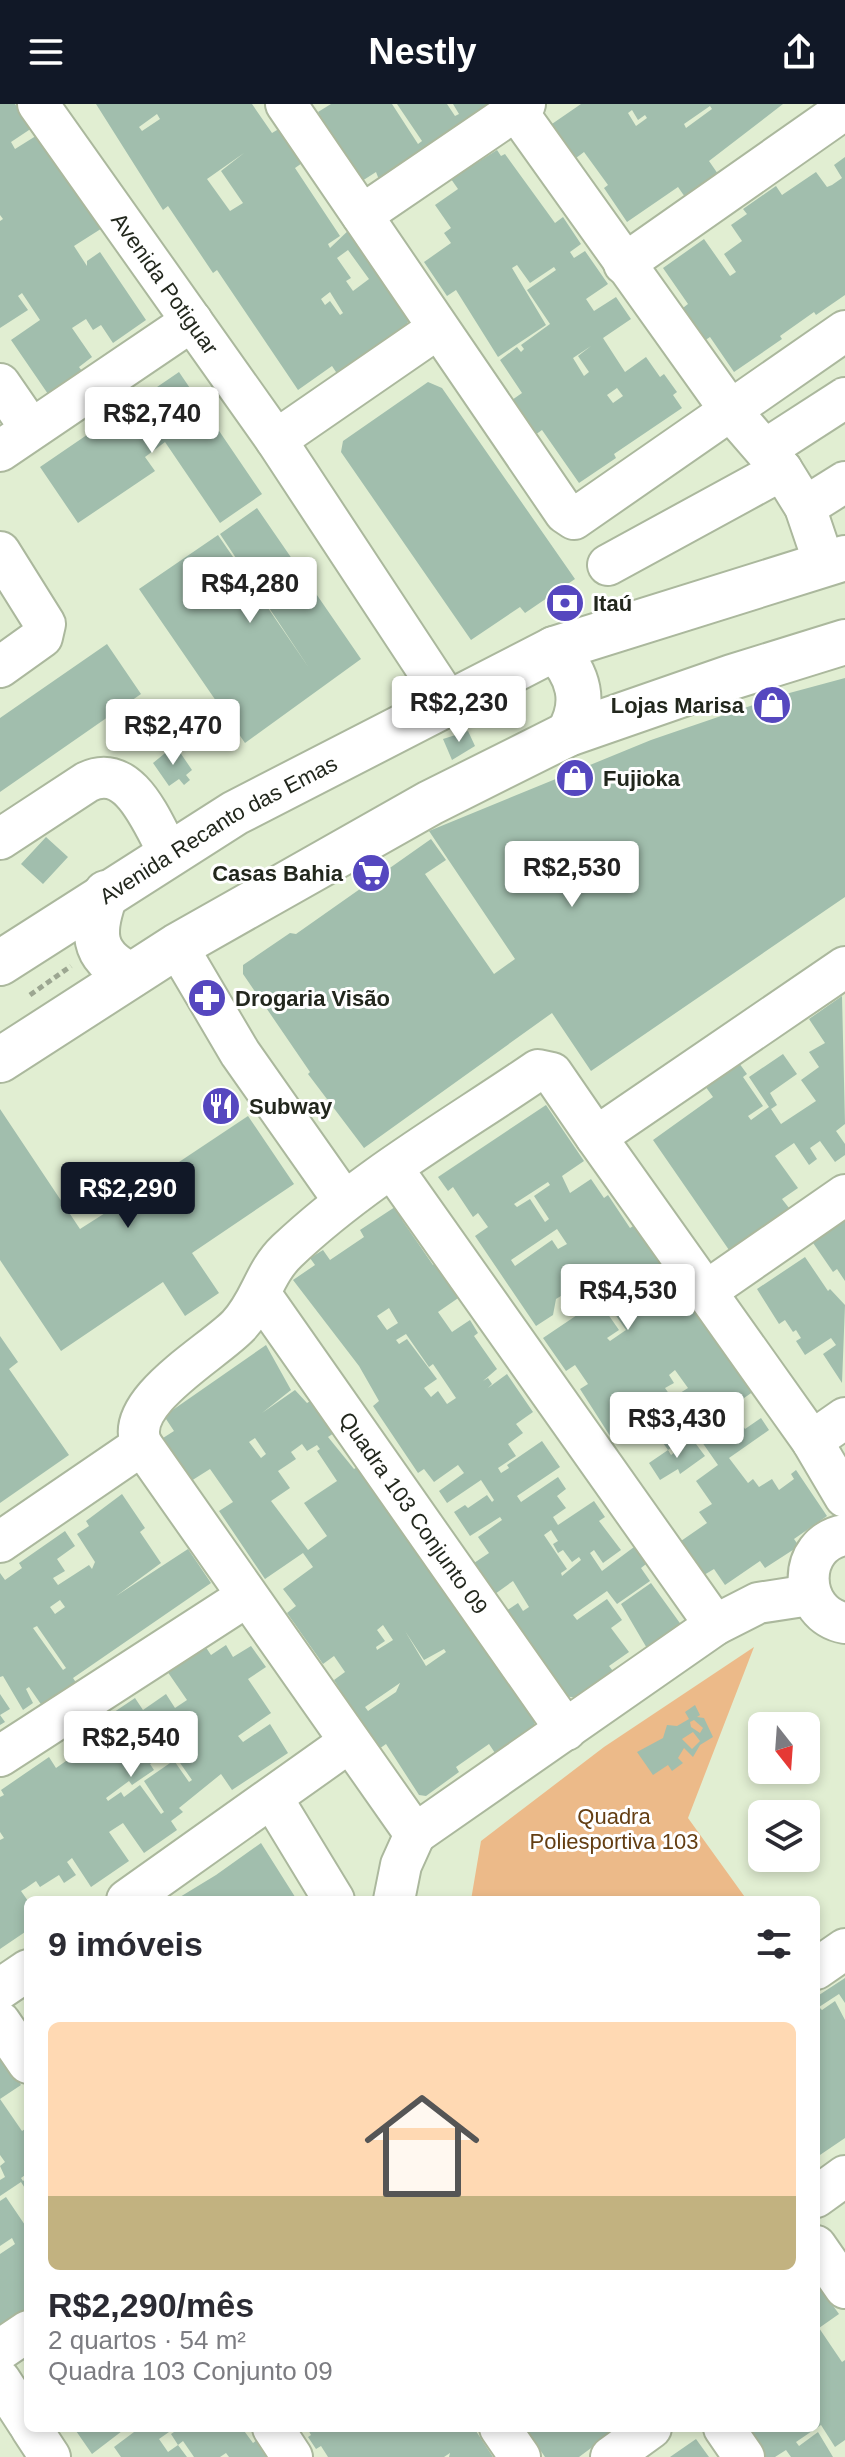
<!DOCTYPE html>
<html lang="pt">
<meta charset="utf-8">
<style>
:root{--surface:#fff;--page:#f7f7f7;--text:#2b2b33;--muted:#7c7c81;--line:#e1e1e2;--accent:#111827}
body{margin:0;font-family:Arial,sans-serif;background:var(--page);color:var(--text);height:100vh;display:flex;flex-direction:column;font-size:30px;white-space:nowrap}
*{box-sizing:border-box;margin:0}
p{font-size:26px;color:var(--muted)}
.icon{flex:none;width:44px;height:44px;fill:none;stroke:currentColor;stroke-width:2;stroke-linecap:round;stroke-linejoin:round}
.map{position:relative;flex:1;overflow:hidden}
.details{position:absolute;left:24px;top:1792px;width:796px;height:536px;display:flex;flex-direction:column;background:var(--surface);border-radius:12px;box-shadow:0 4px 12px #0003}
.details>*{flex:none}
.needle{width:52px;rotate:163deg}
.fabs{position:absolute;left:748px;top:1608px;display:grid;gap:16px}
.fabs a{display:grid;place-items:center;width:72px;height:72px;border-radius:12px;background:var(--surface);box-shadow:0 4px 12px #0003;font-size:40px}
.price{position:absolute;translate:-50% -68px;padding:0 18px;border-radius:8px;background:#fff;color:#222;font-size:26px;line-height:52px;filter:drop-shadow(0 2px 4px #0008)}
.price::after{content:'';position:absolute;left:50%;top:48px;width:24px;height:18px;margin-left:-12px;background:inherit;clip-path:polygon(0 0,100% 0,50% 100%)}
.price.current{background:var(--accent);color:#fff}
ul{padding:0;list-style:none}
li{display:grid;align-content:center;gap:16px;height:424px;padding:0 24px}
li+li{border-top:2px solid var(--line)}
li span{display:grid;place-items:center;height:248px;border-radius:12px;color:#555}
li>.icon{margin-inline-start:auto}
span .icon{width:144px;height:144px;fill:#fffc;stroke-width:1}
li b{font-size:34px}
h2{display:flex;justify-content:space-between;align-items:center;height:96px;padding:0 24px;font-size:34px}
header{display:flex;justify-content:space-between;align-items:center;height:104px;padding:0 24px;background:var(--accent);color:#fff;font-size:36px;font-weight:600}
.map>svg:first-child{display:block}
</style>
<header><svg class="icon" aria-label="menu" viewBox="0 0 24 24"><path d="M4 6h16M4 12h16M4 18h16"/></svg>Nestly<svg class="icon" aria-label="share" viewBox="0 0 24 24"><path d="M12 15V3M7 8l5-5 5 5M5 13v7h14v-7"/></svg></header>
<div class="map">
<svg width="845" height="2353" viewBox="0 0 845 2353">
<rect width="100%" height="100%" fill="#e1eed2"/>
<!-- green -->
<path fill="#ecba89" d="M754,1543l-66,171 59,82h-276l10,-59 123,-94z"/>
<!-- building -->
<path fill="#a1bead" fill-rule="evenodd" d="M0,0h15l17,24 -21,14 4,7 24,-15 68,91 -33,21 13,20v-5l13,-9 46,68 -33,23 -12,-18 -8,5 -7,-11 -14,9 20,29 -13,10 3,4 -34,23 -37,-54 29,-20 -18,-27 -4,3 10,14 -28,18v-107l3,-2 -3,-4z
M96,0h156l20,29 10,-6 23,34 -10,7 45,68 -12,8 2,4 22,-21 57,91 -2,7 -69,50 -6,-9 -34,24 -81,-120 -4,3 -45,-67 -5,4zM157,10l3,5 -18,12 -3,-4zM244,49l-23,18 22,32 -13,8 -23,-32zM348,146l21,29 -16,12 -7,-10 5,-3 -14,-20zM330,188l13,21 -3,2 -10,-14 -5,4 -4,-6z
M331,0h61l26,40 4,-3 -25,-37h50l8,12 4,-2 -6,-10h43l-115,81 -5,-13 -14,9 -23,-33 -21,-36z
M581,0h202l-74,57 9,13 -33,23 -7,-10 -51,35 -23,-34 4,-3 -24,-33 -12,9 -23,-35zM710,2l2,3 -26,19 -2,-4zM632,6l6,10 7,-5 2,3 -11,8 -8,-13z
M497,46l4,6 4,-2 50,69 8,-6 18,27 -11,8 4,6 11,-7 23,33 -22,15 8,12 22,-14 15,22 -28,19 22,34 21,-15 14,20 4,-3 13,18 -4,3 9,13 -68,46 2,4 -37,25 -37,-53 -7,5 -23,-35 10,-7 -22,-33 17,-13 4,5 3,-3 -3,-4 29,-21 -23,-34 29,-20 -2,-3 -24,16 -13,-18 -5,3 34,57 -48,32 -42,-67 -9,6 -23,-34 27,-19 -7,-10 7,-5 -16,-23 23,-16 -7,-10zM591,242l-13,10 11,16 -5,4 -11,-18zM617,284l6,8 -10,7 -6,-8z
M845,53v138l-29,20 -2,-3 -34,24 2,3 -48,33 -24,-35 -9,6 -22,-32 9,-7 -25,-36 41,-29 26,37 6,-4 -12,-18 18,-13 -11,-16 16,-11 -4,-5 33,-23 6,9 34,-23 11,15 5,-2 10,-7 -8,-13z
M179,268l83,122 -42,29 -55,-81 -20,15 10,14 -77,52 -38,-56z
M428,278l14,6 133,191 -50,34 -5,-6 -49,33 -130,-188 2,-11z
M257,404l104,151 -116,84 -106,-154 79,-54 91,133 -89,-134z
M107,540l34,50 -141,98v-74z
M845,574v219l-254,174 -39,-58 -188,135 -56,-74 2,-2 -67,-98v-9l47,-32 6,1 135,-95 15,21 -21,14 69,100 21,-15 -86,-128 222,-91 131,-45z
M468,627l7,15 -23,14 -9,-21z
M175,641l17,25 -6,5 4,5 -6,5 -5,-6 -10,7 -16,-23z
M46,733l22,20 -25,27 -22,-20z
M842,892l3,128 -9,7 9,13v11l-10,7 -15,-21 -10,7 7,11 -8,6 -15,-22 -19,13 23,32 -16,11 7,9 -60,42 -76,-110 60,-43 -8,-11 34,-23 8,11 -4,3 20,29 -15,10 3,4 18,-13 -20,-30 34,-23 14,20 -27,19 7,12 -6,4 10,15 35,-23 -15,-21 18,-13 -10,-15 16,-9 -16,-24z
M546,1001l38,56 -22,15 8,17 21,-14 13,19 4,-3 22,33 8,-5 116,168 -24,17 15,21 16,-11 8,12 -40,28 19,25 5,-4 6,8 13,-8 7,11 15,-11 -3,-5 5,-4 31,46 -33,23 5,7 -34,22 -5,-7 -35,24 -11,-16 -10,6 -23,-34 26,-18 -8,-11 13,-8 -16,-23 22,-16 -23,-33 28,-19h-10l-17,12 -11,-16 -3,3 13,20 -27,18 -23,-33 6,-4 -3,-4 -14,9 3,4 -25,17 -32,-50 8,-5 -13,-19 -9,6 -23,-33 40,-27 -14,-20 -13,8 -3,16 -17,11 -61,-90 13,-9 -10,-14 -5,4 -20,-30 -5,4 -10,-14zM548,1078l2,3 -16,11 15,23 -4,3 -15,-23 -13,8 -3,-3zM557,1125l10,15 -9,5 -6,-9 -37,26 -4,-6zM596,1169l12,17 19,-14 2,3 -26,18 23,33 -16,11 -3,-3 12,-8 -21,-30 5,-3 -14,-19zM675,1266l13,18 -16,10 -7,-10 9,-5 -5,-8z
M0,1005l80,120 33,-21 -5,-7 34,-23 4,6 102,-68 46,68 -102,69 27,40 -34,23 -22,-34 -102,69 -61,-91z
M401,1099l8,12 -7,5 31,45 7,-5 24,34 -26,18 14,20 18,-12 8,13 -4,3 23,33 -14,12 5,-3 4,6 -4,4 19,-14 26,38 -17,12 7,9 -15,11 8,12 -18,12 3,5 8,-5 -2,-3 35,-24 18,26 -43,29 4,6 37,-25 8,12 -9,7 9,12 -13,9 5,8 36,-24 11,16 -6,4 22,29 -18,13 -9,-13 -4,3 12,18 36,-27 12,17 -9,7 9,13 -33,23 -10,-13 -34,24 4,5 30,-21 15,21 -11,8 18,24 -20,14 8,10 -35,23 -17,-3 -59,-85 12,-8 5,8 6,-4 -16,-26 -18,13 -21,-31 15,-10 -11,-16 24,-17 -2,-3 -30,19 -16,-24 11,-7 3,3 19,-13 5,7 2,-2 -13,-20 -34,23 -8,-12 25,-18 -6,-8 -24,17 -10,-13 -6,4 -45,-67 6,-5 -20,-35 -66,-86 22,-15 -5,-7 13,-8 7,10 34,-23 -4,-7zM389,1204l9,15 -11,7 -10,-14zM406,1230l23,33 4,-3 23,34 -9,6 -9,-13 -7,6 -7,-9 13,-9 -30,-40 -8,5 -3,-4zM551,1426l7,11 -5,3 5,9 5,-3 9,12 7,-5 2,3 -19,16 -1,-3 6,-4 -23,-34z
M845,1113v64l-8,-12 -4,3 -22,-32z
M805,1153l23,34 2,-2 15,16 -3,78 -19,-29 13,-9 -5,-7 -26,17 -9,-14 5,-3 -5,-8 -3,2 -8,-12 -6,4 -22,-35z
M0,1232l18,26 -9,7 60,86 -69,48z
M266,1241l25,45 -29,23 33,-23 12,13 5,-3 22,33 -6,4 26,32 5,-3 175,249 1,15 -38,26 -8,-12 -33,23 3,5 -33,24 -7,-1 -33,-51 -7,5 -24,-35 -21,-34 11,-8 -11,-16 -11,8 -36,-51 9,-7 -13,-17 30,-22 -10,-14 -38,26 -46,-68 14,-9 -23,-33 -19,12 -28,-43 11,-7 -10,-15zM255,1334l11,16 -5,4 -12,-16zM302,1340l5,7 10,-6 3,4 -3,2 20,30 -33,22 23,33 -19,14 -37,-49 19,-13 -12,-17 18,-12 -5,-7zM383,1521l10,15 -16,10 -1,-3 9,-6 -8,-11zM405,1527l19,29 20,-11 2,3 -20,14zM400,1579l-4,9 -28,19 -3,-4z
M693,1336l12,16 -25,18 -2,-5 -18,11 -11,-17 19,-13 3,5z
M122,1390l23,34 -5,4 21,31 -45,33 72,-47 23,34 -138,95 6,9 -34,23 -16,-23 -3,2 7,14 -10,7 -20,-34 -3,1v-104l5,7 17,-12 -3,-5 46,-32 10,15 -18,13 8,12 -12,7 5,7 31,-20 3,4 3,-7 -18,-28 12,-8 -3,-5zM60,1496l5,7 -10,7 -5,-7zM37,1522l29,42 -3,2 -30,-42z
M651,1479l31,43 -34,24 -27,-46z
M226,1541l7,12 18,-11 15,21 -18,12 23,34 -33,23 5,6 27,-18 18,29 -56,37 -11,-16 -42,34 4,4 -12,9 6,9 -33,23 -21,-30 -14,9 20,29 -38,26 -19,-29 -5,4 9,13 -12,8 -5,-8 -19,12 -4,-6 -10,7 -5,3 7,10v29l-28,19v-109l4,-2 -4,-6v-35l4,-2 -3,-5 48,-33 7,11 20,-14 -8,-11 67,-45 8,12 23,-16 9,14 12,-8 -20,-29 38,-25 6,9zM161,1653l3,5 6,-4 3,3 -29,20 20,31 -3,2 -21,-29 -16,12 -3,-5 -13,9 -2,-3 23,-17 3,4 22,-15 -4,-6zM178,1656l14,20 -3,2 -14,-20z
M0,1590l10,15 -10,6 5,7 -5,3z
M695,1601l5,10 -3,2 7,1 9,19 -13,8 -7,12 -9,-9 -6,10 5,5 -11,8 -4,-6 -15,10 -16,-23 26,-14 4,-13 10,1 12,-7 -4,-7zM694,1616l9,8 -3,5 -9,-6 -1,-5zM693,1628l7,9 -8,8 -10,-10z
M261,1739l36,57h-122l41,-25z
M845,1874v25l-6,-9 -20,13 3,3 13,-9 10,19v118l-28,19 -1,-160z
M0,1951l21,30 -21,14z
M0,1995l22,32 6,-4v46l-7,5 2,3 5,-4v16l-7,-11 -21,14v-16l5,-3 -5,-11 5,-4 -5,-7z
M6,2093l21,31 1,83 -25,18 -3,-5v-70l15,-10 -3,-6 -12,8v-45z
M816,2178l23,32 -20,14 23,34 3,-2v80l-10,7 -14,-22 -25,17 3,4 19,-14 15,25h-42l-5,-7 -11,7h-10l-19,-29h70z
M74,2324h52l-34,26z
M131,2324h35l3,4 -10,7 9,13 10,-7 9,12h-66l-7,-10 20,-15z
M180,2324h62l11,15 7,-5 14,19h-45l-3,-4 -6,4h-26l-11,-16 -5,4 -7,-11z
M307,2324h167l19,29h-44l1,-4 -6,4h-116l-7,-11 -5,3 -8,-12 3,-2z
M525,2324h93l-39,29h-34z
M696,2335l13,18h-39z"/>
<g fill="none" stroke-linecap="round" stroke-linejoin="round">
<defs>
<g id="minor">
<path id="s1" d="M38,0l238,336 173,263"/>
<path d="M286,0l279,409 9,6 271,-188"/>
<path d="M516,6l214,300 52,60 23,37 19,56"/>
<path d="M362,111l163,-111"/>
<path d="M624,160l221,-155"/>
<path d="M0,280l31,45"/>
<path d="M276,336l161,-111"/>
<path d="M766,345l79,-51"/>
<path d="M0,347l192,-130"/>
<path d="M805,403l40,-25"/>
<path d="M0,448l45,72 -3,13 -42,30"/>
<path d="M608,461l174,-95"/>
<path d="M0,735l87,-57c43,-21 65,41 82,71"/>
<path d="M177,842l63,107 104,148"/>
<path d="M596,1033l216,304 33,56"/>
<path d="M392,1064l323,457"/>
<path d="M705,1188l140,-97"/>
<path id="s2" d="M261,1191l305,435"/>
<path d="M812,1337l33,-23"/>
<path d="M845,1431c-49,8 -48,79 0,88"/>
<path d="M0,1438l142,-97"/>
<path d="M0,1652l246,-159"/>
<path d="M272,1694l62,102"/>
<path d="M415,1730l300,-209 43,-22 52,-8"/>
<path d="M127,1796l221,-157"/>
<path d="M394,1796l7,-35 14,-31 -273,-389c-21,-42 70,-92 96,-119 23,-24 25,-52 49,-75 75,-71 166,-123 251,-181l14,3 44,64 249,-170"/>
<path d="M816,1865l29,-20"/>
<path d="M0,1885l28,-19"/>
<path d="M0,1918l28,41"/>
<path d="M816,2093l29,-21"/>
<path d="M816,2142l29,42"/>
<path d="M0,2246l28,-19"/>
<path d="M0,2276l28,43"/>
<path d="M31,2324l19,29"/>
<path d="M273,2324l19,29"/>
<path d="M500,2324l20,29"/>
<path d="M724,2324l20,29"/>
<path d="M611,2353l40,-29"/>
</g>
<g id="major">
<path d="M554,545c25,25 33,54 14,85"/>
<path d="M106,789c-14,38 -16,63 25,82"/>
<path id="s3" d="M0,859l235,-150 319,-164 291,-91"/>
<path d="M0,956l177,-114 253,-143 138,-69 164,-57 113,-35"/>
</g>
</defs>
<!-- minor casing -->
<use href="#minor" stroke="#abb89d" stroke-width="44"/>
<!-- major casing -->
<use href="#major" stroke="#abb89d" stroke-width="48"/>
<!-- path -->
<path stroke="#9ca691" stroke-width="5" stroke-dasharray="6 4" stroke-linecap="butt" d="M30,891l41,-29"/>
<!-- minor -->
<use href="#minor" stroke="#fff" stroke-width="40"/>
<!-- major -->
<use href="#major" stroke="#fff" stroke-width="44"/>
</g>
<!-- icons -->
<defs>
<symbol id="bank-disc" viewBox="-11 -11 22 22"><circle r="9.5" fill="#5547bf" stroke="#fff"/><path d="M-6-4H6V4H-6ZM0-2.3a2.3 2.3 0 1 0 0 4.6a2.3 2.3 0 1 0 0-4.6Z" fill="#fff"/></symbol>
<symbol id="shop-disc" viewBox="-11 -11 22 22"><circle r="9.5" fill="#5547bf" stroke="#fff"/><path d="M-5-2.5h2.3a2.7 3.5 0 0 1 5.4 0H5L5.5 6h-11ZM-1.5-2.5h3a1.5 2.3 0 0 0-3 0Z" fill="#fff"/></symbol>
<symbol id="supermarket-disc" viewBox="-11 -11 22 22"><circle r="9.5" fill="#5547bf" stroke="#fff"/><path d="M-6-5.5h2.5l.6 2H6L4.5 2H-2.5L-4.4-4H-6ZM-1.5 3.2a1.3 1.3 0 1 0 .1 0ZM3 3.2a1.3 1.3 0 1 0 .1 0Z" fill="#fff"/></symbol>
<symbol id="pharmacy-disc" viewBox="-11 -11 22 22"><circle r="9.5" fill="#5547bf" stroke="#fff"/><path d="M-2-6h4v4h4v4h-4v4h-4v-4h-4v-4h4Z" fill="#fff"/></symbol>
<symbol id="restaurant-disc" viewBox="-11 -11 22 22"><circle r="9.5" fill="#5547bf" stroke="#fff"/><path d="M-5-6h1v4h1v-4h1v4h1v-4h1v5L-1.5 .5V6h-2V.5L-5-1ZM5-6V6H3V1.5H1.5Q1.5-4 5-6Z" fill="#fff"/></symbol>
</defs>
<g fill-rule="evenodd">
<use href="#bank-disc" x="543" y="477" width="44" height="44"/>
<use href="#shop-disc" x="750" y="579" width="44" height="44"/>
<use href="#shop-disc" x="553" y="652" width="44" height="44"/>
<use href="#supermarket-disc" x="349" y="747" width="44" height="44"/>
<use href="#pharmacy-disc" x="185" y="872" width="44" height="44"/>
<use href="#restaurant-disc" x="199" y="980" width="44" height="44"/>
</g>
<g text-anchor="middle" stroke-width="6" stroke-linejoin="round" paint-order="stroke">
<!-- street labels -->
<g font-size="22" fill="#22271d" stroke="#fff">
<text dy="8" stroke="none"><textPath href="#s1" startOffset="220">Avenida Potiguar</textPath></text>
<text dy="8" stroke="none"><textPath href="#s3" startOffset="256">Avenida Recanto das Emas</textPath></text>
<text dy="8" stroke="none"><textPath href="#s2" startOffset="266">Quadra 103 Conjunto 09</textPath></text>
</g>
<!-- poi labels -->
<g font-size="22" font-weight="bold" fill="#22271d" stroke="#fff" text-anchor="start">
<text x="593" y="507">Itaú</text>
<text x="744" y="609" text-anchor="end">Lojas Marisa</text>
<text x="603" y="682">Fujioka</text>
<text x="343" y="777" text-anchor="end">Casas Bahia</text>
<text x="235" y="902">Drogaria Visão</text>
<text x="249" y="1010">Subway</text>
</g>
<!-- park labels -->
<g font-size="22" fill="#643e12" stroke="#fff">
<text x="614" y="1720">Quadra<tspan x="614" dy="25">Poliesportiva 103</tspan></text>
</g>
</g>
</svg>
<div class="fabs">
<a><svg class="needle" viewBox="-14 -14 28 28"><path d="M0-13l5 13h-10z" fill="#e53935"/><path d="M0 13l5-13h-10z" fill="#7c7c81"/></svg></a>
<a><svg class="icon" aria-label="layers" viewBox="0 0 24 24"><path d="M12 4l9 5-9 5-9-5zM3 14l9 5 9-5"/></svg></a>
</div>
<b class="price" style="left:152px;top:351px">R$2,740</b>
<b class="price" style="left:250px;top:521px">R$4,280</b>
<b class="price" style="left:459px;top:640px">R$2,230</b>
<b class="price" style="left:173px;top:663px">R$2,470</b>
<b class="price" style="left:572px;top:805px">R$2,530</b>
<b class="price current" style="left:128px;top:1126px">R$2,290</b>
<b class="price" style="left:628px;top:1228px">R$4,530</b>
<b class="price" style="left:677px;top:1356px">R$3,430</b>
<b class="price" style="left:131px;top:1675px">R$2,540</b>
<section class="details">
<h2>9 imóveis<svg class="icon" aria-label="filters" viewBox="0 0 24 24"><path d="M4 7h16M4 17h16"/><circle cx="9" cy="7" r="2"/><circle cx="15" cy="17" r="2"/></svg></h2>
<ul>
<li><span style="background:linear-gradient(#ffd9b3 70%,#c2b280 0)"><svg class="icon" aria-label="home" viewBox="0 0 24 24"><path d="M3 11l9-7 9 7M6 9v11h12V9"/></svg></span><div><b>R$2,290/mês</b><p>2 quartos · 54 m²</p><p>Quadra 103 Conjunto 09</p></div></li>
</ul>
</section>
</div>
